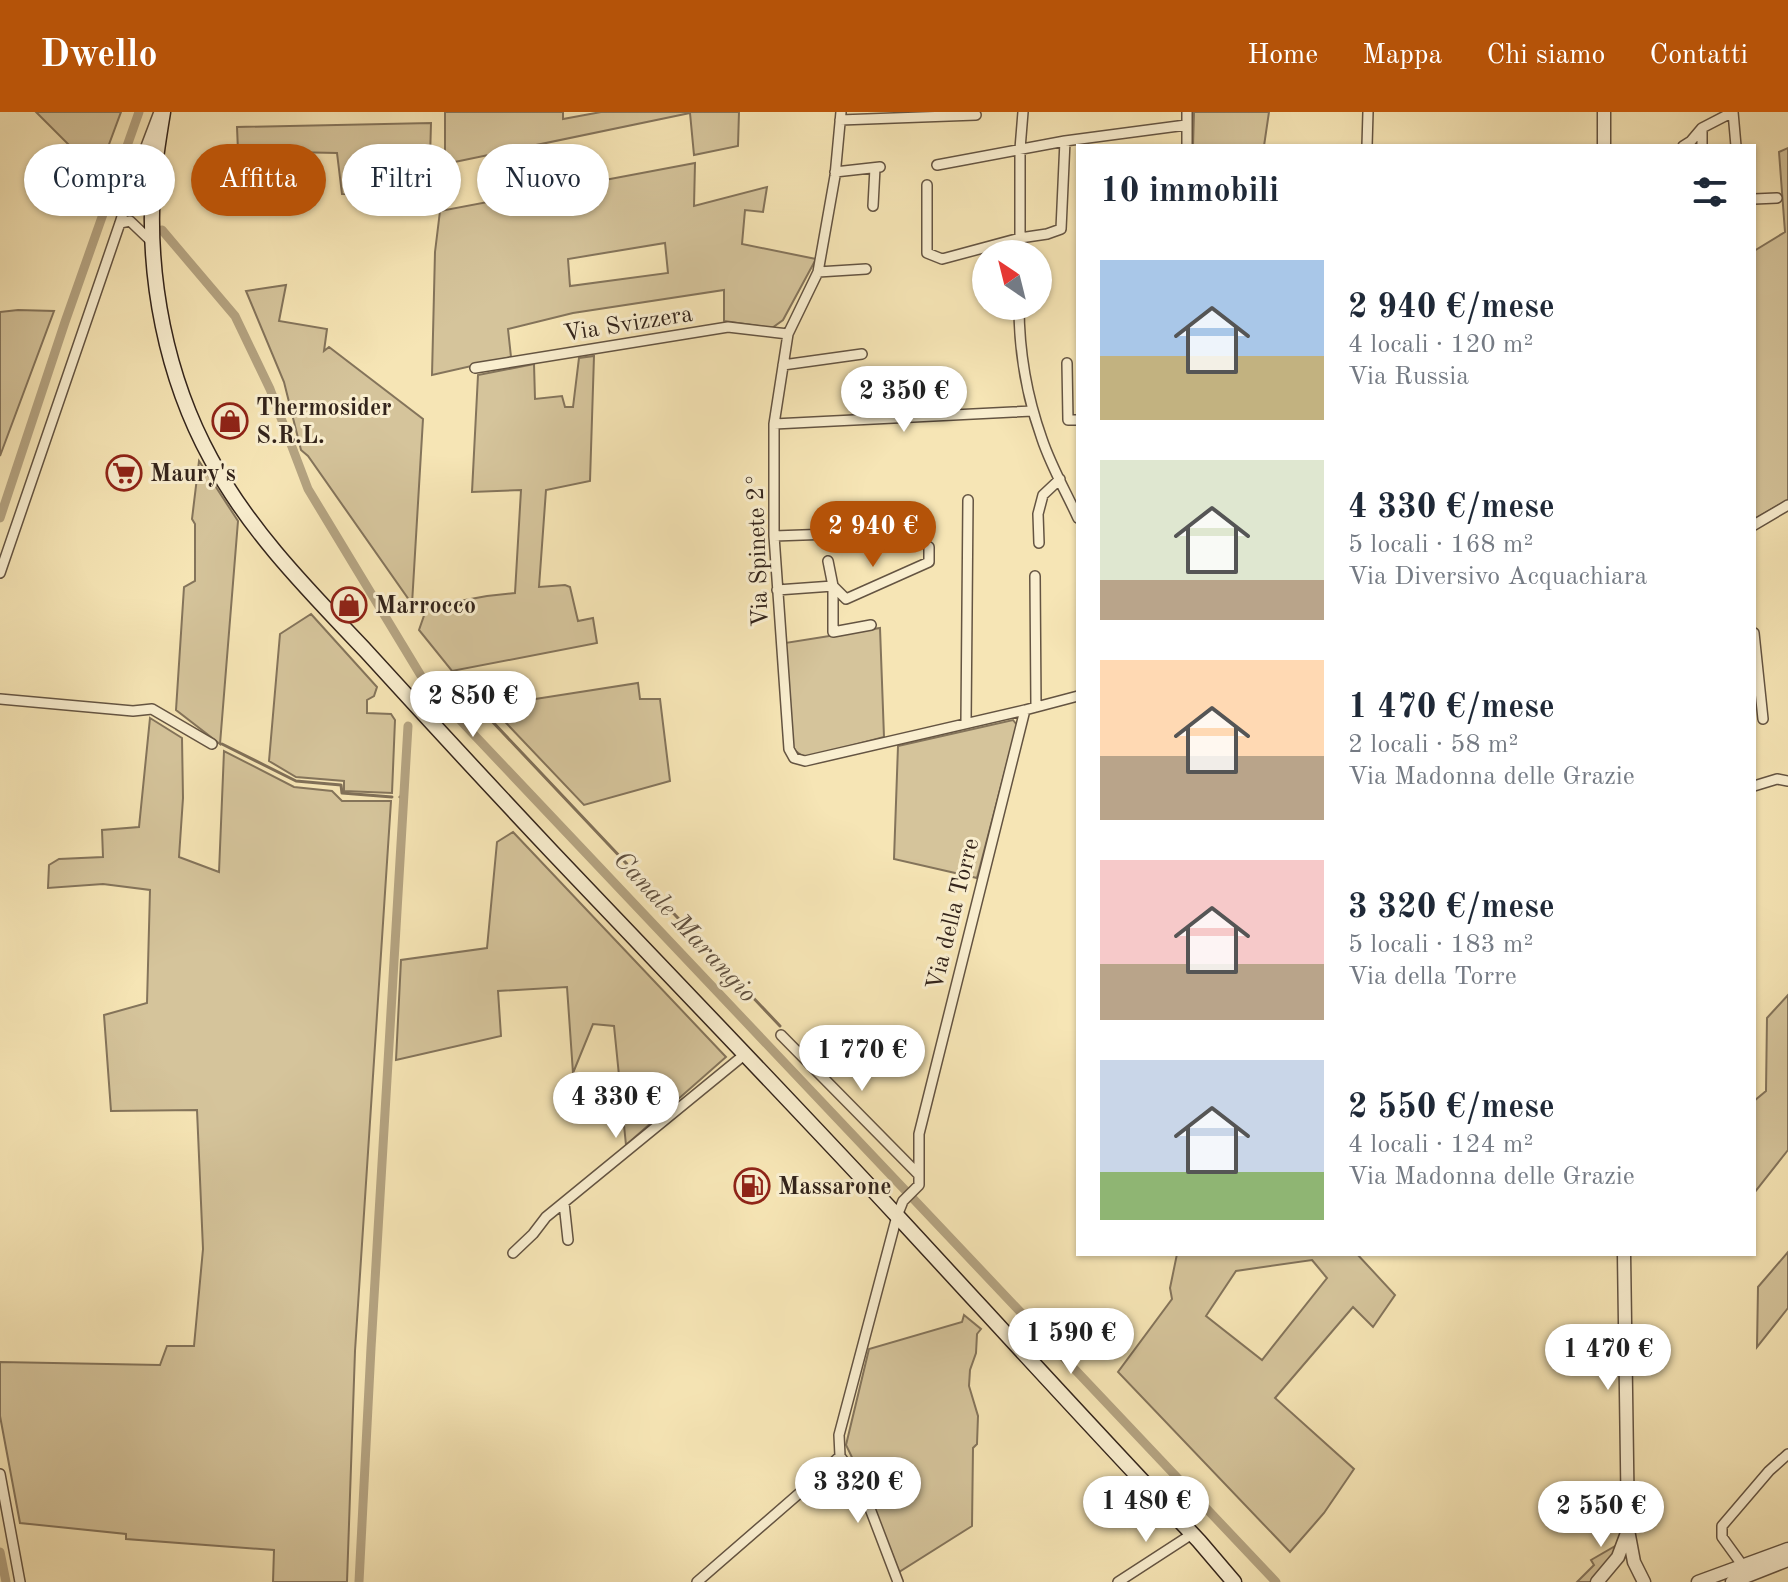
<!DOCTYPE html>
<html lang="it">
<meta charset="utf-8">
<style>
:root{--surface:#fff;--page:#f2f2f3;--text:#1f2937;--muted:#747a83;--accent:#b45309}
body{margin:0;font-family:"Old Standard TT",serif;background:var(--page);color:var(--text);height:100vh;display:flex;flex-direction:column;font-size:30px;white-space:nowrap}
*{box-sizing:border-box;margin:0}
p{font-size:26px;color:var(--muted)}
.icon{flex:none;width:44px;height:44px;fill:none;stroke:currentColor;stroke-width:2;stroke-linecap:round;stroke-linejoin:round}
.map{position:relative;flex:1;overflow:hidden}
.sheet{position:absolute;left:1076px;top:32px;width:680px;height:1112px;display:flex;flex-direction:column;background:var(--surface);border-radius:0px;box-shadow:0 2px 6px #0004}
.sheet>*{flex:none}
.hud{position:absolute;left:24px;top:32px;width:760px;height:72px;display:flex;gap:16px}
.needle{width:52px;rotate:325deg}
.fabs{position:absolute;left:972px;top:128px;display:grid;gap:16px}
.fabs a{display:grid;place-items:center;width:80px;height:80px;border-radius:50%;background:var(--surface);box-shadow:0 2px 6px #0004;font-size:40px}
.price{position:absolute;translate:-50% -68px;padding:0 18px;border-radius:28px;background:#fff;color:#222;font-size:26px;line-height:52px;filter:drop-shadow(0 2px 4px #0008)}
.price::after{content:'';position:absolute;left:50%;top:48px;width:24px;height:18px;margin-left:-12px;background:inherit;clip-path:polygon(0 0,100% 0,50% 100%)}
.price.selected{background:var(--accent);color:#fff}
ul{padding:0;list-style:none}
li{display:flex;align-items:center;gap:24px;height:200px;padding:0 24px}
li span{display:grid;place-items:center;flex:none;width:224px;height:160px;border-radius:0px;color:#555}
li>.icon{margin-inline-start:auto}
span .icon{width:96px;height:96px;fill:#fffc;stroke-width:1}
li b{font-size:34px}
h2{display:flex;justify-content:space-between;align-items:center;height:96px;padding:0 24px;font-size:34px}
.pill{padding:0 28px;border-radius:36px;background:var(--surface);box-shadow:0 2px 6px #0004;font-size:28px;line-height:72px}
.pill.selected{background:var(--accent);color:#fff}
header{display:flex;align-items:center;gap:48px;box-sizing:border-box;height:112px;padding:0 40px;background:var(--accent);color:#fff}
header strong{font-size:38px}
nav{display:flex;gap:44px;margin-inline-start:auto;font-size:28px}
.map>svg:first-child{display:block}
</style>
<header>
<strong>Dwello</strong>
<nav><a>Home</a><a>Mappa</a><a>Chi siamo</a><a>Contatti</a></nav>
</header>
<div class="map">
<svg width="1788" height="1470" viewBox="0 0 1788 1470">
<rect width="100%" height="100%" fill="#f6e5b5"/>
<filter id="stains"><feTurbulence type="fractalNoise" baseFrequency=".0025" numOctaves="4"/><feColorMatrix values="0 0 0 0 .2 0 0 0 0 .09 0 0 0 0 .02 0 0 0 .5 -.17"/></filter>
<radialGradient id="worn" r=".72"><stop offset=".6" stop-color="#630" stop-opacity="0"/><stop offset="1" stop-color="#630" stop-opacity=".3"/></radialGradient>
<!-- green -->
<path fill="#d5c49b" stroke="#84745b" stroke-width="2" fill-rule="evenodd" d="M36,0h85l-23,62z
M445,0h118v7l38,-7h138l-1,34 -44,9 -4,-42 -245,51z
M1194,0h75l-5,34h-71z
M431,11l-2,72 -87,-1 -5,-41 -99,-2 -1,-24z
M1788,36v352l-34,19v-268l31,-19 -6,-80z
M695,51l-1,43 73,-19 -4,25 -18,-2 -3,34 74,15 -33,61 -11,8 -48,-7v-31l-151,23 -65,16 3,28 -79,18 3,-123 5,-41zM665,131l3,30 -98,13 -2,-27z
M286,173l-7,36 48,8 -3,22 5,-4 94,72 -11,185 -104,-148 -7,-6 -17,-68 -38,-91z
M18,198l36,1 -54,145v-144z
M594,244l-4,125 -44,9 -7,97 26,-2 5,2 8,34 15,-3 4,25 -145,28 -33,-41 8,-23 60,-11 28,-3 6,-103 -49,2 6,-117 56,-11 1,35 27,-3 3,11h8l6,-49z
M199,349l39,60 -18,223 -44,-34 8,-123 11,-6v-57l-3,-5z
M311,502l66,73 -3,9 -7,4v13l24,1 4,6 -3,73 -48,-2v-10l-48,-4 -27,-16 11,-127z
M880,516l4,109 -79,21 -12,-9 -8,-106z
M638,571l2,16h20l10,82 -86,24 -94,-99z
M150,606l32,20 1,60 -4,59 40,15 5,-121 70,36 38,4 10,10h49l-36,550 -8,231h-74l1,-32 -148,-11v-5l-106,-11 -20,-107v-54l160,3 7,-19h27l9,-97 -6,-139 -86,1 -7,-96 43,-12 3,-113 -47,-6 -55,4 1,-23 10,-6 44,-2 -1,-27 37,-3z
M1013,608l4,5 -40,153 -83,-19 4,-113z
M513,720l213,225 -100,88 -12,-119 -21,-2 -20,49 -6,-86 -69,4 3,45 -105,24 5,-100 86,-12 10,-106z
M1788,883v155l-34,43v-92l12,-10 1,-73z
M1788,1140v56l-31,39 1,-60z
M1177,1142h180l38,41 -22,32 -20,-20 -78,91 79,71 -30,44 -34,39 -172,-180 54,-73 -2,-11zM1312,1148l15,18 -65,82 -56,-44 30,-45z
M964,1203l17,14 -4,5 -1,19 -6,17 -1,16 9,30 -1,28 -4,4 -1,78 -73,46 -40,-100 -13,-27 23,-96 93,-27z
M1617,1433l-6,16 -20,21h-14l17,-17 -3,-5z"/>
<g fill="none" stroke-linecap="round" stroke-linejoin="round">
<!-- stream -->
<path stroke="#807058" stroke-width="3" d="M455,570l325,344
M222,632l74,37 45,4 1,8 50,4
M400,685l3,1"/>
<!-- canal -->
<path stroke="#b4a381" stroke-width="9" d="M107,90l37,5
M162,118l73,86 35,73 38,100 118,195 850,898
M0,406l65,-196 74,-210
M0,1440l6,30
M359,1470l12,-234 37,-622"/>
<defs>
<path id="minor" d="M841,0l-6,64 -17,96 -30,62 -14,90v112l15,213 5,9 11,3 220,-51 53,-14
M840,8l136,-5
M1702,16v18
M1187,34v-34
M1367,34l1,-34
M1683,34l8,-5 11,-13 31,-16 3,34
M937,53l128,-24 121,-16
M835,60l45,-5
M927,73v68l15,6 78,-21 27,-4 14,-5 4,-88
M1754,87l23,-1
M873,94l2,-38
M120,111l10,-2 22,21
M1020,142v-105l3,-37
M818,160l48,-3
M1019,194c0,45 8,91 23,133 9,27 24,53 36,79
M1067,251l1,57h10
M783,253l79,-11
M475,256l253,-41 60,7
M774,312l259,-13
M1754,413l34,-20
M774,424l142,-5
M1039,431l-1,-29 5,-19 17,-16
M828,449l5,25 13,13 83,-37v-15
M0,461l120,-350 14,-45 25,-66
M1035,464l1,131
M777,478l56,-4v46l38,-7
M1754,521l9,86
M0,587l133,12 19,-2 60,35
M966,611l2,-223
M1754,674l23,-7 11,2
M781,923l138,140
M564,1091l4,37
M513,1141l20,-19 13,-17 198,-162
M840,1344l21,29 37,97
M0,1362l20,108
M1743,1454l-21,-29v-11l47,-55 19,-17
M697,1470l121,-105 22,-21 -1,-21 58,-219 6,-15 16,-16v-51l106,-424
M1118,1470l74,-48"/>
<path id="tertiary" d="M1604,0v34
M1624,1142l4,276 6,32 10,20
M1597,1470l21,-25 9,-24
M1698,1470l90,-33
M1732,1470l56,-22"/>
<path id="secondary" d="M163,0c-4,24 -8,48 -10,73 -6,93 13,192 58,274 39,73 99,133 155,192 62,68 124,135 187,202 116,122 233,243 347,366 99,107 198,216 299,322l35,41"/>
</defs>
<!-- minor casing -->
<use href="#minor" stroke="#645442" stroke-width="12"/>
<!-- tertiary casing -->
<use href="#tertiary" stroke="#645442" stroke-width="15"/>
<!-- secondary casing -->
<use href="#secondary" stroke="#33241b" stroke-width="17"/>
<!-- minor -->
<use href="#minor" stroke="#f9eecf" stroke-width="9"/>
<!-- tertiary -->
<use href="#tertiary" stroke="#f9eecf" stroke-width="12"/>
<!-- secondary -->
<use href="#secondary" stroke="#f9eecf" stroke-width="14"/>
</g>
<!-- icons -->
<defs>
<symbol id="shop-ring" viewBox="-11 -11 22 22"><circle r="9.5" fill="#f9eecf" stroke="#8f2418" stroke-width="1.5"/><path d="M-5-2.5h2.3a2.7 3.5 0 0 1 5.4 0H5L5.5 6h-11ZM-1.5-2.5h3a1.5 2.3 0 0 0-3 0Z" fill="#8f2418"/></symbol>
<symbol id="supermarket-ring" viewBox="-11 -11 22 22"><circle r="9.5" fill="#f9eecf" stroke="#8f2418" stroke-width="1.5"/><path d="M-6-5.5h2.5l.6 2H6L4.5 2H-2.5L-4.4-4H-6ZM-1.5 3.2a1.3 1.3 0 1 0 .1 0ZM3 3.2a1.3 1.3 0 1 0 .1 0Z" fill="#8f2418"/></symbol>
<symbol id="fuel-ring" viewBox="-11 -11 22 22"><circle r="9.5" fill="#f9eecf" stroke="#8f2418" stroke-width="1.5"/><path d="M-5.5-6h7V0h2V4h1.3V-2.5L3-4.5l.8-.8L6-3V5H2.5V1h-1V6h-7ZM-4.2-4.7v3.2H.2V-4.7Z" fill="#8f2418"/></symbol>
</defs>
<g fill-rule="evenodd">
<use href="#shop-ring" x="210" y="289" width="40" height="40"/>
<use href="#supermarket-ring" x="104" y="341" width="40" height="40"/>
<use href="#shop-ring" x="329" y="473" width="40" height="40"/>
<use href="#fuel-ring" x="732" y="1054" width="40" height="40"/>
</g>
<g text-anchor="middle" stroke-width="6" stroke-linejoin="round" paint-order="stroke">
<!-- street labels -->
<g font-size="24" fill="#33241b" stroke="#f9eecf">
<text transform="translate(628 211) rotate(-9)" y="8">Via Svizzera</text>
<text transform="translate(757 438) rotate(-92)" y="8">Via Spinete 2°</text>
<text transform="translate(952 802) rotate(-76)" y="8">Via della Torre</text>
</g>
<!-- poi labels -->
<g font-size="24" font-weight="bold" fill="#33241b" stroke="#f9eecf" text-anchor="start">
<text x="256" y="303">Thermosider<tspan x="256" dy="28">S.R.L.</tspan></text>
<text x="150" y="369">Maury's</text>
<text x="375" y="501">Marrocco</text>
<text x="778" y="1082">Massarone</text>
</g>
<!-- water labels -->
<g font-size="26" font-style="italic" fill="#60503f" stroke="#f9eecf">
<text transform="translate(686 814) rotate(47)" y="9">Canale Marangio</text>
</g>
</g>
<rect width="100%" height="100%" filter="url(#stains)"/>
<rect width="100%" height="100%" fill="url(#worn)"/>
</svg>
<div class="fabs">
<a><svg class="needle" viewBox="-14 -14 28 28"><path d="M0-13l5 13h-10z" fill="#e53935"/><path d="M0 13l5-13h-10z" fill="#747a83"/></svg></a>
</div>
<b class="price" style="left:904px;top:322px">2 350 €</b>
<b class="price selected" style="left:873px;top:457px">2 940 €</b>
<b class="price" style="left:473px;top:627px">2 850 €</b>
<b class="price" style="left:862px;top:981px">1 770 €</b>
<b class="price" style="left:616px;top:1028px">4 330 €</b>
<b class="price" style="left:1071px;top:1264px">1 590 €</b>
<b class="price" style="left:1608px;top:1280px">1 470 €</b>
<b class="price" style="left:858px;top:1413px">3 320 €</b>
<b class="price" style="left:1146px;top:1432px">1 480 €</b>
<b class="price" style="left:1601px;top:1437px">2 550 €</b>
<div class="hud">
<a class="pill">Compra</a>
<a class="pill selected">Affitta</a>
<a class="pill">Filtri</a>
<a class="pill">Nuovo</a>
</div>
<section class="sheet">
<h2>10 immobili<svg class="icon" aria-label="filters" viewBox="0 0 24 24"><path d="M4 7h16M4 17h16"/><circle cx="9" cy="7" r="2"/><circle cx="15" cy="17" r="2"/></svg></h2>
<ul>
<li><span style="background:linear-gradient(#a9c7e8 60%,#c2b280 0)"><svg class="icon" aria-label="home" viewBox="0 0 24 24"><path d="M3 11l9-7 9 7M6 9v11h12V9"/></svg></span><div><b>2 940 €/mese</b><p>4 locali · 120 m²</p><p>Via Russia</p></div></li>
<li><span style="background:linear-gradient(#dfe7d0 75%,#b9a48a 0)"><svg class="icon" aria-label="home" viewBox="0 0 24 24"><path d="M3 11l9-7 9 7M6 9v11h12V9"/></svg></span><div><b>4 330 €/mese</b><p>5 locali · 168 m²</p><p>Via Diversivo Acquachiara</p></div></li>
<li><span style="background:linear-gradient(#ffd9b3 60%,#b9a48a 0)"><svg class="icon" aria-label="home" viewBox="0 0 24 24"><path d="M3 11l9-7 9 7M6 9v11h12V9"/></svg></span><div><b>1 470 €/mese</b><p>2 locali · 58 m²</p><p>Via Madonna delle Grazie</p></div></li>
<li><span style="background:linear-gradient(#f6c9c9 65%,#b9a48a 0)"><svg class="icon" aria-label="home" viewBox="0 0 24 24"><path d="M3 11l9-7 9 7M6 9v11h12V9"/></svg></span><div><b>3 320 €/mese</b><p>5 locali · 183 m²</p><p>Via della Torre</p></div></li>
<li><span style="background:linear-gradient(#c9d6e8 70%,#8fb573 0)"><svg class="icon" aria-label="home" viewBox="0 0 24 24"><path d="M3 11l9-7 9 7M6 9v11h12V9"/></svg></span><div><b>2 550 €/mese</b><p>4 locali · 124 m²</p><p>Via Madonna delle Grazie</p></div></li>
</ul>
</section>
</div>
